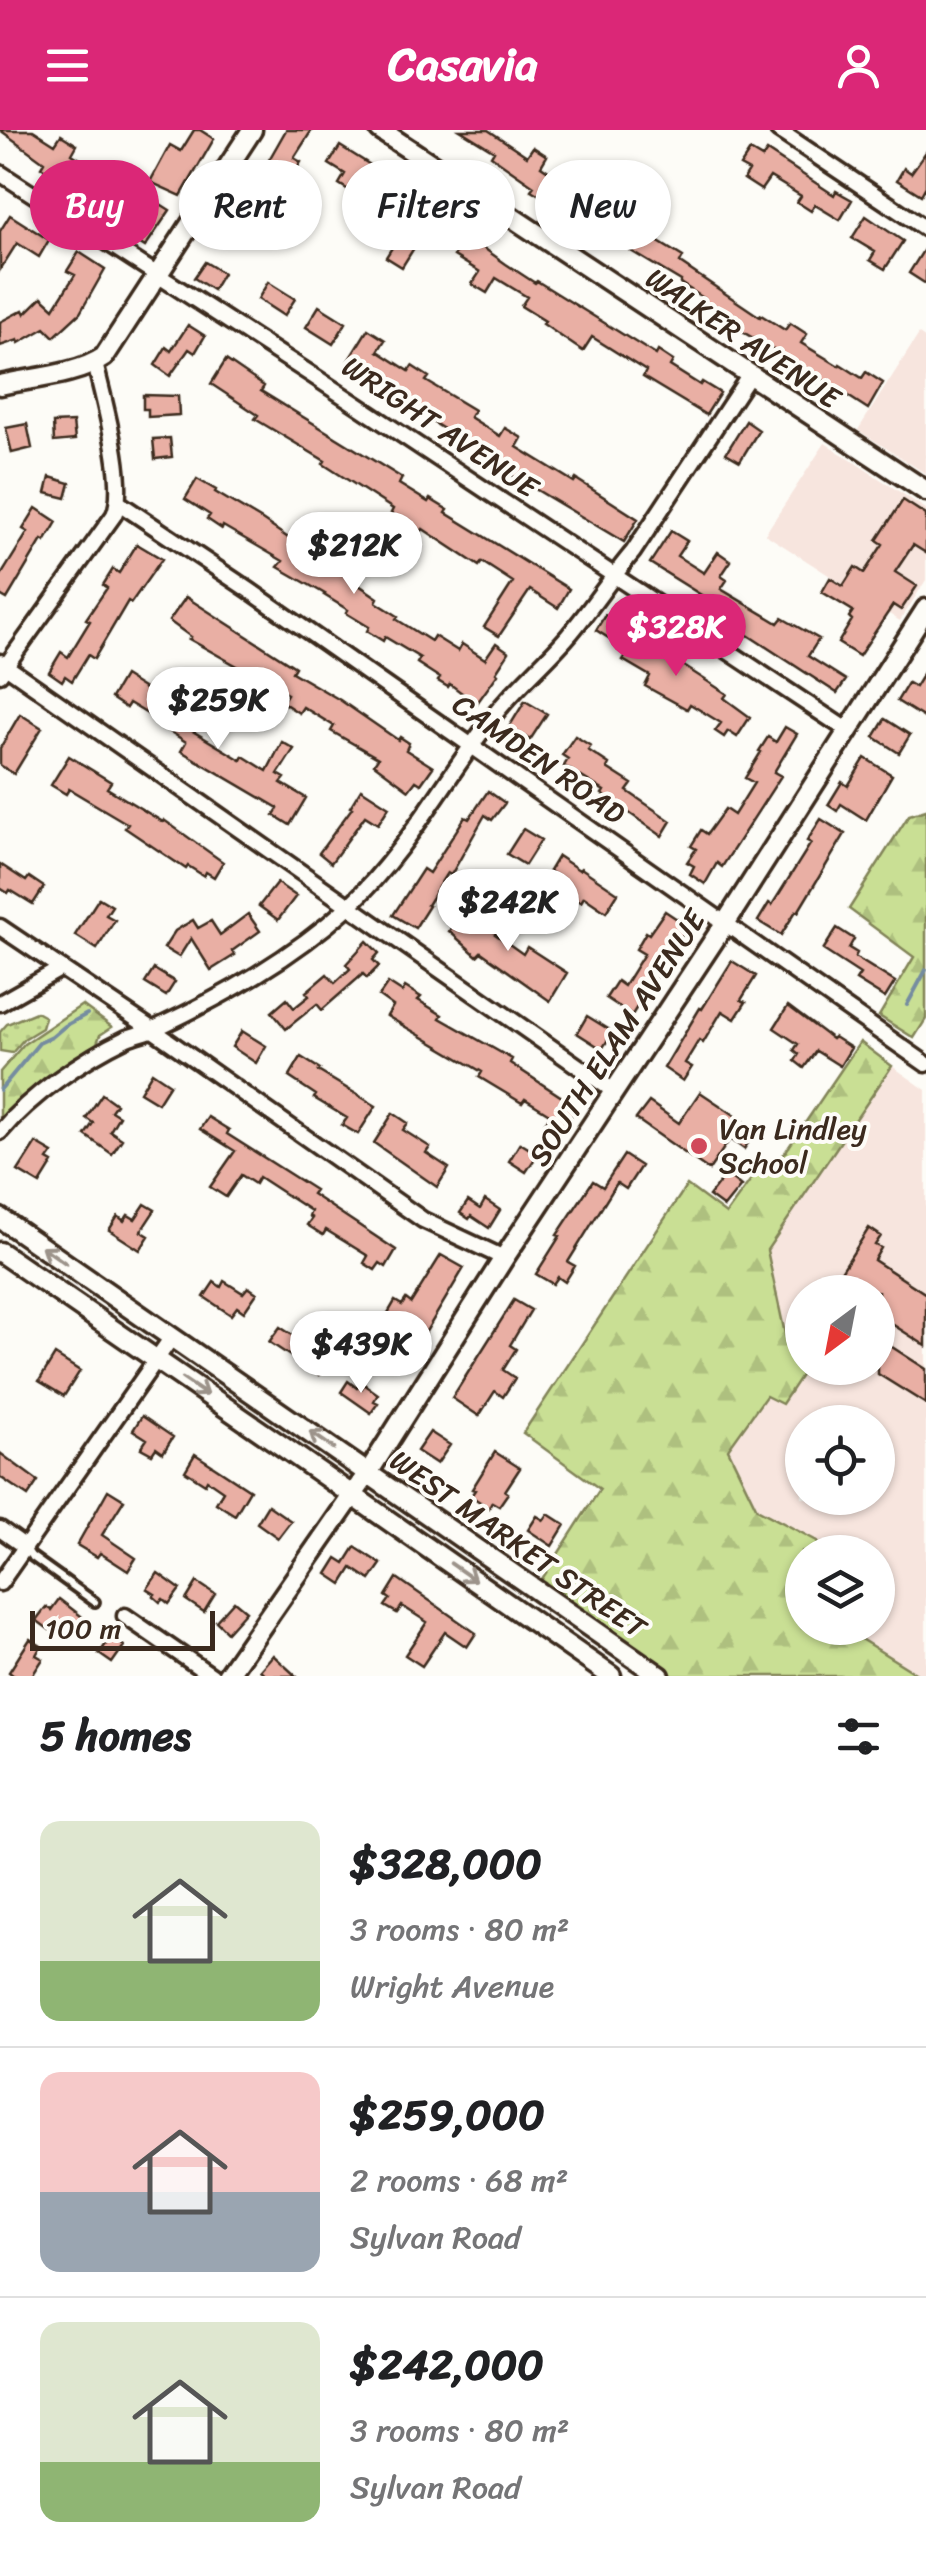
<!DOCTYPE html>
<meta charset="utf-8">
<style>
:root{--surface:#fff;--page:#f2f2f2;--text:#202124;--muted:#757577;--line:#e0e0e0;--accent:#db2777}
body{margin:0;font-family:Sriracha,sans-serif;background:var(--page);color:var(--text);height:100vh;display:flex;flex-direction:column;font-size:38px;white-space:nowrap}
*{box-sizing:border-box;margin:0}
p{font-size:32px;color:var(--muted)}
.icon{flex:none;width:55px;height:55px;fill:none;stroke:currentColor;stroke-width:2;stroke-linecap:round;stroke-linejoin:round}
.map{position:relative;height:1546px;overflow:hidden}
.panel{display:flex;flex-direction:column;background:var(--surface);flex:1}
.panel>*{flex:none}
.top-card{position:absolute;left:30px;top:30px;width:868px;height:90px;display:flex;gap:20px}
.needle{width:65px;rotate:212deg}
.buttons{position:absolute;left:785px;top:1145px;display:grid;gap:20px}
.buttons a{display:grid;place-items:center;width:110px;height:110px;border-radius:50%;background:var(--surface);box-shadow:0 2px 8px #0004;font-size:50px}
.scale{position:absolute;left:30px;bottom:25px;width:185px;box-sizing:border-box;padding-left:10px;border:5px solid #3b2a1e;border-top:0;font-size:28px;line-height:35px;white-space:nowrap;color:#3b2a1e;-webkit-text-stroke:8px #fdfcf7;paint-order:stroke}
.price{position:absolute;translate:-50% -85px;padding:0 22px;border-radius:35px;background:#fff;color:#222;font-size:32px;line-height:65px;filter:drop-shadow(0 2px 5px #0008)}
.price::after{content:'';position:absolute;left:50%;top:60px;width:30px;height:22px;margin-left:-15px;background:inherit;clip-path:polygon(0 0,100% 0,50% 100%)}
.price.selected{background:var(--accent);color:#fff}
ul{padding:0;list-style:none}
li{display:flex;align-items:center;gap:30px;height:250px;padding:0 40px}
li+li{border-top:2px solid var(--line)}
li span{display:grid;place-items:center;flex:none;width:280px;height:200px;border-radius:20px;color:#555}
li>.icon{margin-inline-start:auto}
span .icon{width:120px;height:120px;fill:#fffc;stroke-width:1}
li b{font-size:42px}
h2{display:flex;justify-content:space-between;align-items:center;height:120px;padding:0 40px;font-size:42px}
.pill{padding:0 35px;border-radius:45px;background:var(--surface);box-shadow:0 2px 8px #0004;font-size:35px;line-height:90px}
.pill.selected{background:var(--accent);color:#fff}
header{display:flex;justify-content:space-between;align-items:center;height:130px;padding:0 40px;background:var(--accent);color:#fff;font-size:45px;font-weight:800}
.map>svg:first-child{display:block}
</style>
<header><svg class="icon" aria-label="menu" viewBox="0 0 24 24"><path d="M4 6h16M4 12h16M4 18h16"/></svg>Casavia<svg class="icon" aria-label="person" viewBox="0 0 24 24"><circle cx="12" cy="8" r="4"/><path d="M4 21q1-7 8-7t8 7"/></svg></header>
<div class="map">
<svg width="926" height="1546" viewBox="0 0 926 1546">
<defs>
<pattern id="grass-dots" width="8" height="8" patternUnits="userSpaceOnUse" patternTransform="scale(2.5)"><rect width="8" height="8" fill="#c9df94"/><path d="M2 2h.1M6 6h.1" fill="none" stroke="#aec07f" stroke-width="1.8" stroke-linecap="round"/></pattern>
<pattern id="forest-firs" width="22" height="20" patternUnits="userSpaceOnUse" patternTransform="scale(2.5)"><rect width="22" height="20" fill="#c9df94"/><path d="M5 1l3.5 6h-7zM16 11l3.5 6h-7z" fill="#aec07f"/></pattern>
</defs>
<rect width="100%" height="100%" fill="#fdfcf7"/>
<filter id="ink" filterUnits="userSpaceOnUse"><feTurbulence type="fractalNoise" baseFrequency=".01" numOctaves="2"/><feDisplacementMap in="SourceGraphic" scale="20" xChannelSelector="R" yChannelSelector="G"/><feConvolveMatrix kernelMatrix="1 2 1 2 8 2 1 2 1" color-interpolation-filters="sRGB"/></filter>
<g filter="url(#ink)">
<!-- built -->
<path fill="#f7e5de" fill-rule="evenodd" d="M919,204l7,5v135l-68,-44z
M825,313l101,66v71l-26,41 -135,-87z
M892,936l34,24v586h-6l-77,-48h35v-76h-58l-3,-11 -60,-32 -29,-61 39,-52 15,8 24,-36h72v-76h-76v65l-14,-9 -21,-98zM802,1292h76v76h-76z"/>
<!-- grass -->
<path fill="url(#grass-dots)" stroke="#828459" stroke-width="2.5" d="M36,882l9,5 -3,11 -18,11 -12,14 -12,-2v-19l7,-8z"/>
<!-- forest -->
<path fill="url(#forest-firs)" stroke="#828459" stroke-width="2.5" d="M926,680v209l-12,19 -35,-22 35,-59 -65,-48 60,-94z
M82,875l30,22 -12,8 -3,8 -53,35 -44,41v-47l24,-28z
M860,912l32,24 -125,184 21,98 14,9v11h4l-24,36 -16,-8 -38,53 29,60 60,32 3,11h-18v76h41l77,48h-248l-113,-78 -19,-16 60,-93 -77,-56 164,-248 39,29 31,-43 27,-17z"/>
<g fill="none" stroke-linecap="round" stroke-linejoin="round">
<!-- stream -->
<path stroke="#748ca0" stroke-width="4" d="M907,875l19,-35
M0,960l39,-47 13,-6 13,-11 22,-12"/>
</g>
<!-- building -->
<path fill="#e9afa4" stroke="#3b2a1e" stroke-width="2.5" d="M0,0h33l22,14 6,-9 16,10 -5,9 24,15 -7,13 18,11 -8,14 -58,-40 3,-5z
M194,0h6l14,9 -33,57 -31,-14 20,-37 11,6z
M286,0h26l-18,28 7,4 -15,25 3,1 -10,17 -5,-3 -16,25 -9,-5 -14,22 -14,-9 32,-46 -5,-3 10,-17 4,3z
M460,0h28l39,26 6,-9 14,9 -6,10 45,30 -3,4 39,25 5,-8 15,10 -3,3 44,27 -3,6 80,54 1,-2 24,15 5,-7 17,11 -6,9 38,23 1,-2 22,14 4,-6 17,11 -15,26 -48,-31 -3,5 -17,-11 3,-5 -79,-46 2,-3 -24,-15 3,-4 -25,-16 1,-2 -50,-30 2,-4 -80,-48 -2,3 -20,-12 3,-4 -43,-30 3,-5z
M340,16l56,35 -3,5 21,13 -14,23 -21,-14 -4,6 -15,-10 3,-5 -24,-15 6,-10 -16,-10z
M750,21l12,7 5,-7 67,44 2,-4 16,9 -12,20 -25,-15 -4,6 -14,-9 4,-6 -31,-19 -9,13 -17,-11 5,-8 -9,-5z
M926,22v34l-5,9 -24,-15 7,-12 7,5z
M143,63l27,17 -25,37 -22,-14 5,-7 -8,-5 7,-9 3,2z
M10,85l39,25 -10,17 -22,-14 -17,27v-39z
M866,86l37,25 -18,28 -15,-9 5,-8 -23,-14z
M443,89l63,45 29,19 2,-2 119,74 2,-4 15,10 -3,5 30,19 2,-3 18,11 -14,22 -63,-38 3,-6 -54,-34 -9,14 -8,-5 -32,-22 2,-3 -24,-15 6,-9 -31,-19 -9,15 -15,-9 8,-12 -26,-16 3,-5 -24,-15z
M398,108l16,10 -12,19 -16,-10z
M926,116v38l-17,-11z
M79,122l26,17 -25,44 -26,24 -9,-9 -26,15 -1,-3 -18,6v-24l23,-12 2,4 17,-17 12,11 21,-33 -8,-4z
M205,132l18,11 -10,17 -19,-12z
M268,152l27,17 -11,17 -26,-17z
M319,176l27,17 -13,21 -27,-17z
M188,195l17,11 -10,17 -6,-4 -19,27 -15,-11 11,-18 5,4z
M368,199l17,11 -7,11 31,20 3,-5 17,11 -3,4 48,29 -4,7 30,19 5,-8 17,10 -5,9 57,35 2,-3 62,40 -14,23 -114,-68 2,-2 -97,-61 3,-4 -23,-14 3,-5 -31,-19 -2,3 -17,-11z
M226,230l38,26 -3,5 141,87 -3,6 29,18 2,-3 18,11 -2,3 123,76 -11,19 -28,-18 -31,46 -15,-9 29,-45 -31,-20 -3,4 -56,-37 -4,6 -8,-5 2,-3 -22,-14 2,-4 -70,-45 2,-3 -70,-42 3,-4 -47,-31z
M143,265l35,1 1,19 -31,2v-8h-5z
M746,291l13,9 -19,31 -14,-8z
M73,292l2,18 -21,2 -1,-19z
M27,294l5,24 -20,5 -6,-25z
M170,308l2,19 -17,2 -2,-20z
M50,347l20,6 -4,15 -20,-5z
M197,349l19,11 -1,2 47,28 38,26 4,-6 30,20 -3,6 47,32 -2,4 22,14 -2,3 35,22 3,-5 24,15 4,-7 23,15 11,-16 13,9 -13,20 2,2 -23,32 -10,-8 1,-2 -16,-12 -2,3 -10,-6 2,-3 -23,-15 3,-5 -35,-21 -2,4 -16,-10 2,-4 -23,-14 2,-3 -24,-15 1,-1 -47,-27 5,-6 -60,-35 -1,3 -15,-10 3,-4 -25,-16z
M903,370l23,15v38l-13,-8 -18,27 22,14 -16,24 -8,-5 -34,51 -21,-13 14,-23 -3,-3 4,-6 -31,-19 8,-14 13,8 12,-19 9,6 19,-29 -6,-4z
M36,378l21,14 -12,20 -3,-2 -35,59 -7,-4v-18l28,-45 -5,-3z
M671,401l16,10 -10,15 27,17 14,-21 13,9 -10,15 6,4 -6,9 57,34 4,-5 37,21 -11,17 38,24 -9,13 -100,-65 3,-4 -25,-16 2,-3 -67,-42z
M137,414l25,15 -31,44 -3,-2 -34,58 -6,-4 -16,26 -7,-5 -3,5 -13,-9 12,-20 7,5 22,-36 -4,-2 21,-31 -4,-3 10,-16 6,4z
M186,467l109,70 -3,5 48,28 58,40 2,-3 9,6 -3,7 27,17 -12,17 -5,-3 -7,9 -35,-26 4,-6 -47,-27 3,-5 -31,-19 -4,6 -17,-11 5,-8 -98,-55 2,-2 -22,-16z
M605,485l122,79 -3,4 26,19 -13,20 -9,-6 -4,6 -9,-6 6,-8 -31,-19 -3,5 -42,-23 5,-10 -27,-16 6,-9 -33,-21z
M926,539v50l-29,-18 11,-18 7,4z
M124,546l27,17 2,-2 38,27 -5,9 55,33 2,-4 24,15 15,-29 12,7 -16,25 7,4 -4,5 25,15 -16,27 -16,-10 4,-7 -97,-57 5,-9 -23,-15 1,-3 -35,-21 -3,5 -15,-10z
M525,571l22,13 -17,26 -21,-13z
M20,584l22,14 -28,46 -14,-9v-17z
M885,589l25,16 -11,18 -25,-16z
M785,597l12,7 -23,38 7,4 -59,91 -5,-4 -12,21 -15,-10 4,-8 -7,-4 9,-13 -5,-3 10,-16 6,4 18,-25 9,6 20,-32 -9,-5 16,-26 -2,-1 9,-14 8,5z
M575,606l16,10 -3,4 21,14 -2,4 25,16 -5,7 44,30 -9,15 -60,-42 2,-3 -40,-25 4,-7 -6,-4z
M69,626l42,26 -4,6 56,34 1,-2 59,42 -9,15 -8,-5 -2,4 -16,-10 -2,3 -61,-41 3,-4 -59,-35 -3,5 -15,-9z
M865,628l27,17 -26,45 -25,-16 -4,7 -9,-6 14,-23 6,4z
M361,659l28,18 -11,17 -13,-8 -34,47 -12,-10 33,-45 -2,-1z
M488,661l17,12 -13,17 -7,-5 -34,60 -4,-2 -20,32 2,1 -14,22 -22,-13 30,-46 6,4 36,-56 4,2z
M821,689l24,15 -47,78 -2,-1 -15,24 -23,-14 11,-18 3,2 39,-62 -4,-2z
M523,699l18,11 -16,25 -18,-11z
M558,726l21,14 2,-2 37,25 -12,19 -22,-15 -3,5 -16,-10 5,-8 -21,-13z
M0,734l26,17 3,-4 15,10 -11,17 -23,-14 -2,3 -8,-5z
M277,753l19,13 -18,24 -19,-14z
M99,768l13,8 -6,9 9,5 -18,29 -22,-14z
M467,776l31,24 -3,4 28,20 4,-7 40,26 -17,28 -69,-49 -4,4 -28,-25z
M665,781l21,14 -2,2 2,2 -54,86 -26,-17 11,-17 7,5 20,-32 -8,-5 10,-17 3,2z
M248,784l12,17 -28,20 3,4 -24,15 -20,-32 -12,19 -15,-9 11,-17 18,-11 5,8 13,-7 9,14z
M837,798l17,11 -5,9 8,5 -2,4 40,25 -10,16 -29,-18 4,-6 -37,-24z
M367,811l12,12 -6,7 6,6 -12,12 -4,-4 -41,36 -5,-6 -31,25 -14,-17 15,-13 7,9 15,-12 -3,-4 21,-18 8,9 15,-14 -4,-5z
M732,831l24,15 -15,24 5,2 -11,17 -13,-8 -19,32 -4,-3 -14,23 7,4 -9,14 -19,-13 36,-60 2,1z
M154,839l21,13 -9,14 -21,-13z
M388,853l14,9 3,-5 16,10 -3,3 24,15 -2,3 72,41 -2,4 67,44 -16,26 -16,-10 6,-8 -26,-16 -3,4 -43,-26 3,-5 -95,-56 6,-10 -14,-10z
M788,876l44,33 2,-2 17,11 -11,18 -24,-15 -12,17 -9,-7 4,-7 -5,-4 4,-6 -24,-16z
M587,886l26,16 -11,17 -25,-16z
M242,901l24,15 -10,17 -24,-16z
M301,927l19,12 -2,2 58,35 -18,28 -16,-9 5,-7 -33,-20 2,-3 -27,-18z
M152,942l18,12 -12,19 -18,-11z
M700,962l57,38 -13,19 -14,-10 -21,31 -73,-51 13,-17 30,21z
M102,964l14,10 -5,7 8,5 -9,15 12,8 -10,15 -27,-19 8,-12 -7,-5z
M393,983l15,10 -5,7 27,17 -4,6 23,15 -12,19 -63,-44z
M208,987l21,13 -2,4 88,56 -3,4 84,56 -10,17 -6,-4 -5,7 -11,-7 4,-7 -42,-26 -3,5 -16,-10 5,-7 -3,-2 2,-5 -52,-34 -4,7 -14,-9 -15,22 -16,-10 25,-36 -35,-22z
M36,1013l17,10 -5,7 5,3 -13,21 -22,-13z
M520,1013l18,11 -12,18 -17,-11z
M624,1025l17,11 -15,23 -9,-6 -49,79 7,4 -10,16 -7,-5 -5,7 -17,-10 24,-38 -3,-1 36,-54 10,6z
M726,1044l15,12 -17,21 -15,-11z
M485,1070l15,10 -11,18 -18,-12 -2,3 -9,-6 8,-12 12,8z
M145,1074l10,6 -14,21 8,5 -9,14 -31,-20 9,-14 6,5 4,-6 7,4z
M869,1098l12,8 -6,9 6,3 -7,12 52,34v52l-48,-31v-23h-18l-23,-14z
M441,1125l23,13 -40,67 -3,-1 -18,27 -24,-16 17,-27 -8,-5 7,-12 7,4 4,-6 5,4z
M224,1151l19,12 5,-6 9,6 -13,19 -7,-5 -6,8 -27,-18 10,-15 7,5z
M514,1170l17,10 -21,35 6,4 -13,21 12,8 -12,19 -8,-6 -16,25 -27,-18z
M280,1197l20,13 7,-10 9,6 -12,18 20,13 -5,8 -50,-33z
M878,1208l48,31v35l-48,-30z
M55,1225l25,16 -16,25 -25,-15z
M348,1251l9,7 2,-2 3,2 2,-4 14,10 -4,7 4,2 -7,10 -30,-21z
M142,1286l31,21 -10,16 -7,-5 -4,6 -11,-6 6,-9 -14,-9z
M430,1302l20,13 -13,19 -20,-13z
M495,1322l25,16 -15,23 3,2 -9,13 -7,-4 -3,6 -18,-12 4,-6 -3,-1z
M0,1323l38,28 -10,15 -28,-19z
M195,1324l55,36 -15,25 -19,-12 7,-12 -16,-11 -2,4 -20,-13z
M108,1360l16,10 -22,35 34,23 -8,13 -28,-18 -3,4 -20,-12z
M268,1375l23,16 -13,17 -21,-15z
M548,1384l17,11 -13,21 -24,-16 9,-14 7,4z
M355,1417l26,17 -11,16 -18,-12 -10,16 -15,-10 10,-16 8,5z
M158,1443l22,16 -11,15 -6,-5 -3,3 -7,-6 2,-2 -8,-5z
M397,1448l79,55 -9,14 -22,-15 -23,34 -17,-11 22,-33 -25,-16 -5,7 -12,-7 5,-7 -4,-3z
M197,1452l18,12 -11,18 -18,-12z
M59,1469l26,20 -13,18 -17,-12 -4,6 -15,-11 10,-13 5,3z
M234,1471l12,10 -19,21 -11,-11z
M111,1507l13,9 -12,17 -13,-9z
M30,1509l11,7 -5,9 7,4 -11,17h-18l-5,-4z
M273,1525l23,21h-29l-7,-6z"/>
<g fill="none" stroke-linecap="round" stroke-linejoin="round">
<defs>
<path id="lane" d="M25,1417l6,9 64,46"/>
<path id="street" d="M778,0l148,99
M0,43l312,202 535,355
M119,373l130,87 677,474
M0,532l615,430
M0,544l114,-159c14,-31 -11,-117 -19,-152
M0,797l153,103 270,190 81,38
M0,873l60,-34
M0,1002c31,-37 83,-73 127,-94 10,-4 20,-6 29,-10 68,-32 136,-70 192,-121 60,-57 97,-129 147,-193 22,-28 50,-51 73,-78 23,-27 42,-57 65,-84l116,-176
M0,1399l24,17
M0,1453l172,-246
M125,1486l87,60"/>
<path id="secondary" d="M380,0l546,361
M0,255c31,-7 78,-10 104,-28l148,-227
M0,1088l660,458
M0,1122l279,192 332,232
M227,1546l141,-203 136,-215 222,-336 200,-313"/>
</defs>
<!-- lane casing -->
<use href="#lane" stroke="#3b2a1e" stroke-width="14"/>
<!-- street casing -->
<use href="#street" stroke="#3b2a1e" stroke-width="21"/>
<!-- secondary casing -->
<use href="#secondary" stroke="#3b2a1e" stroke-width="25"/>
<!-- lane -->
<use href="#lane" stroke="#fdfcf7" stroke-width="6"/>
<!-- street -->
<use href="#street" stroke="#fdfcf7" stroke-width="14"/>
<!-- secondary -->
<use href="#secondary" stroke="#fdfcf7" stroke-width="18"/>
</g>
<!-- one-way arrows -->
<defs><path id="oneway-shaft" d="M-6 0H5M1.5-3L5.5 0L1.5 3" fill="none" stroke-width="1.6" stroke-linecap="round" stroke-linejoin="round" transform="scale(2.5)"/></defs>
<g stroke="#9c938a">
<use href="#oneway-shaft" transform="translate(54 1125) rotate(-145)"/>
<use href="#oneway-shaft" transform="translate(195 1257) rotate(34)"/>
<use href="#oneway-shaft" transform="translate(322 1310) rotate(-145)"/>
<use href="#oneway-shaft" transform="translate(463 1442) rotate(35)"/>
</g>
</g>
<!-- markers -->
<circle fill="#d1495b" stroke="#fdfcf7" stroke-width="4" cx="699" cy="1016" r="10"/>
<g text-anchor="middle" stroke-width="8" stroke-linejoin="round" paint-order="stroke">
<!-- street labels -->
<g font-size="30" fill="#3b2a1e" stroke="#fdfcf7">
<text transform="translate(743 208) rotate(34)" y="10">WALKER AVENUE</text>
<text transform="translate(440 297) rotate(34)" y="10">WRIGHT AVENUE</text>
<text transform="translate(539 629) rotate(35)" y="10">CAMDEN ROAD</text>
<text transform="translate(617 908) rotate(-57)" y="10">SOUTH ELAM AVENUE</text>
<text transform="translate(518 1414) rotate(35)" y="10">WEST MARKET STREET</text>
</g>
<!-- poi labels -->
<g font-size="30" fill="#3b2a1e" stroke="#fdfcf7" text-anchor="start">
<text x="719" y="1009">Van Lindley<tspan x="719" dy="34">School</tspan></text>
</g>
</g>
</svg>
<div class="buttons">
<a><svg class="needle" viewBox="-14 -14 28 28"><path d="M0-13l5 13h-10z" fill="#e53935"/><path d="M0 13l5-13h-10z" fill="#757577"/></svg></a>
<a><svg class="icon" aria-label="locate" viewBox="0 0 24 24"><circle cx="12" cy="12" r="6"/><path d="M12 2v4M12 18v4M2 12h4M18 12h4"/></svg></a>
<a><svg class="icon" aria-label="layers" viewBox="0 0 24 24"><path d="M12 4l9 5-9 5-9-5zM3 14l9 5 9-5"/></svg></a>
</div>
<div class="scale">100 m</div>
<b class="price" style="left:354px;top:467px">$212K</b>
<b class="price selected" style="left:676px;top:549px">$328K</b>
<b class="price" style="left:218px;top:622px">$259K</b>
<b class="price" style="left:508px;top:824px">$242K</b>
<b class="price" style="left:361px;top:1266px">$439K</b>
<div class="top-card">
<a class="pill selected">Buy</a>
<a class="pill">Rent</a>
<a class="pill">Filters</a>
<a class="pill">New</a>
</div>
</div>
<section class="panel">
<h2>5 homes<svg class="icon" aria-label="filters" viewBox="0 0 24 24"><path d="M4 7h16M4 17h16"/><circle cx="9" cy="7" r="2"/><circle cx="15" cy="17" r="2"/></svg></h2>
<ul>
<li><span style="background:linear-gradient(#dfe7d0 70%,#8fb573 0)"><svg class="icon" aria-label="home" viewBox="0 0 24 24"><path d="M3 11l9-7 9 7M6 9v11h12V9"/></svg></span><div><b>$328,000</b><p>3 rooms · 80 m²</p><p>Wright Avenue</p></div></li>
<li><span style="background:linear-gradient(#f6c9c9 60%,#9aa5b1 0)"><svg class="icon" aria-label="home" viewBox="0 0 24 24"><path d="M3 11l9-7 9 7M6 9v11h12V9"/></svg></span><div><b>$259,000</b><p>2 rooms · 68 m²</p><p>Sylvan Road</p></div></li>
<li><span style="background:linear-gradient(#dfe7d0 70%,#8fb573 0)"><svg class="icon" aria-label="home" viewBox="0 0 24 24"><path d="M3 11l9-7 9 7M6 9v11h12V9"/></svg></span><div><b>$242,000</b><p>3 rooms · 80 m²</p><p>Sylvan Road</p></div></li>
</ul>
</section>
